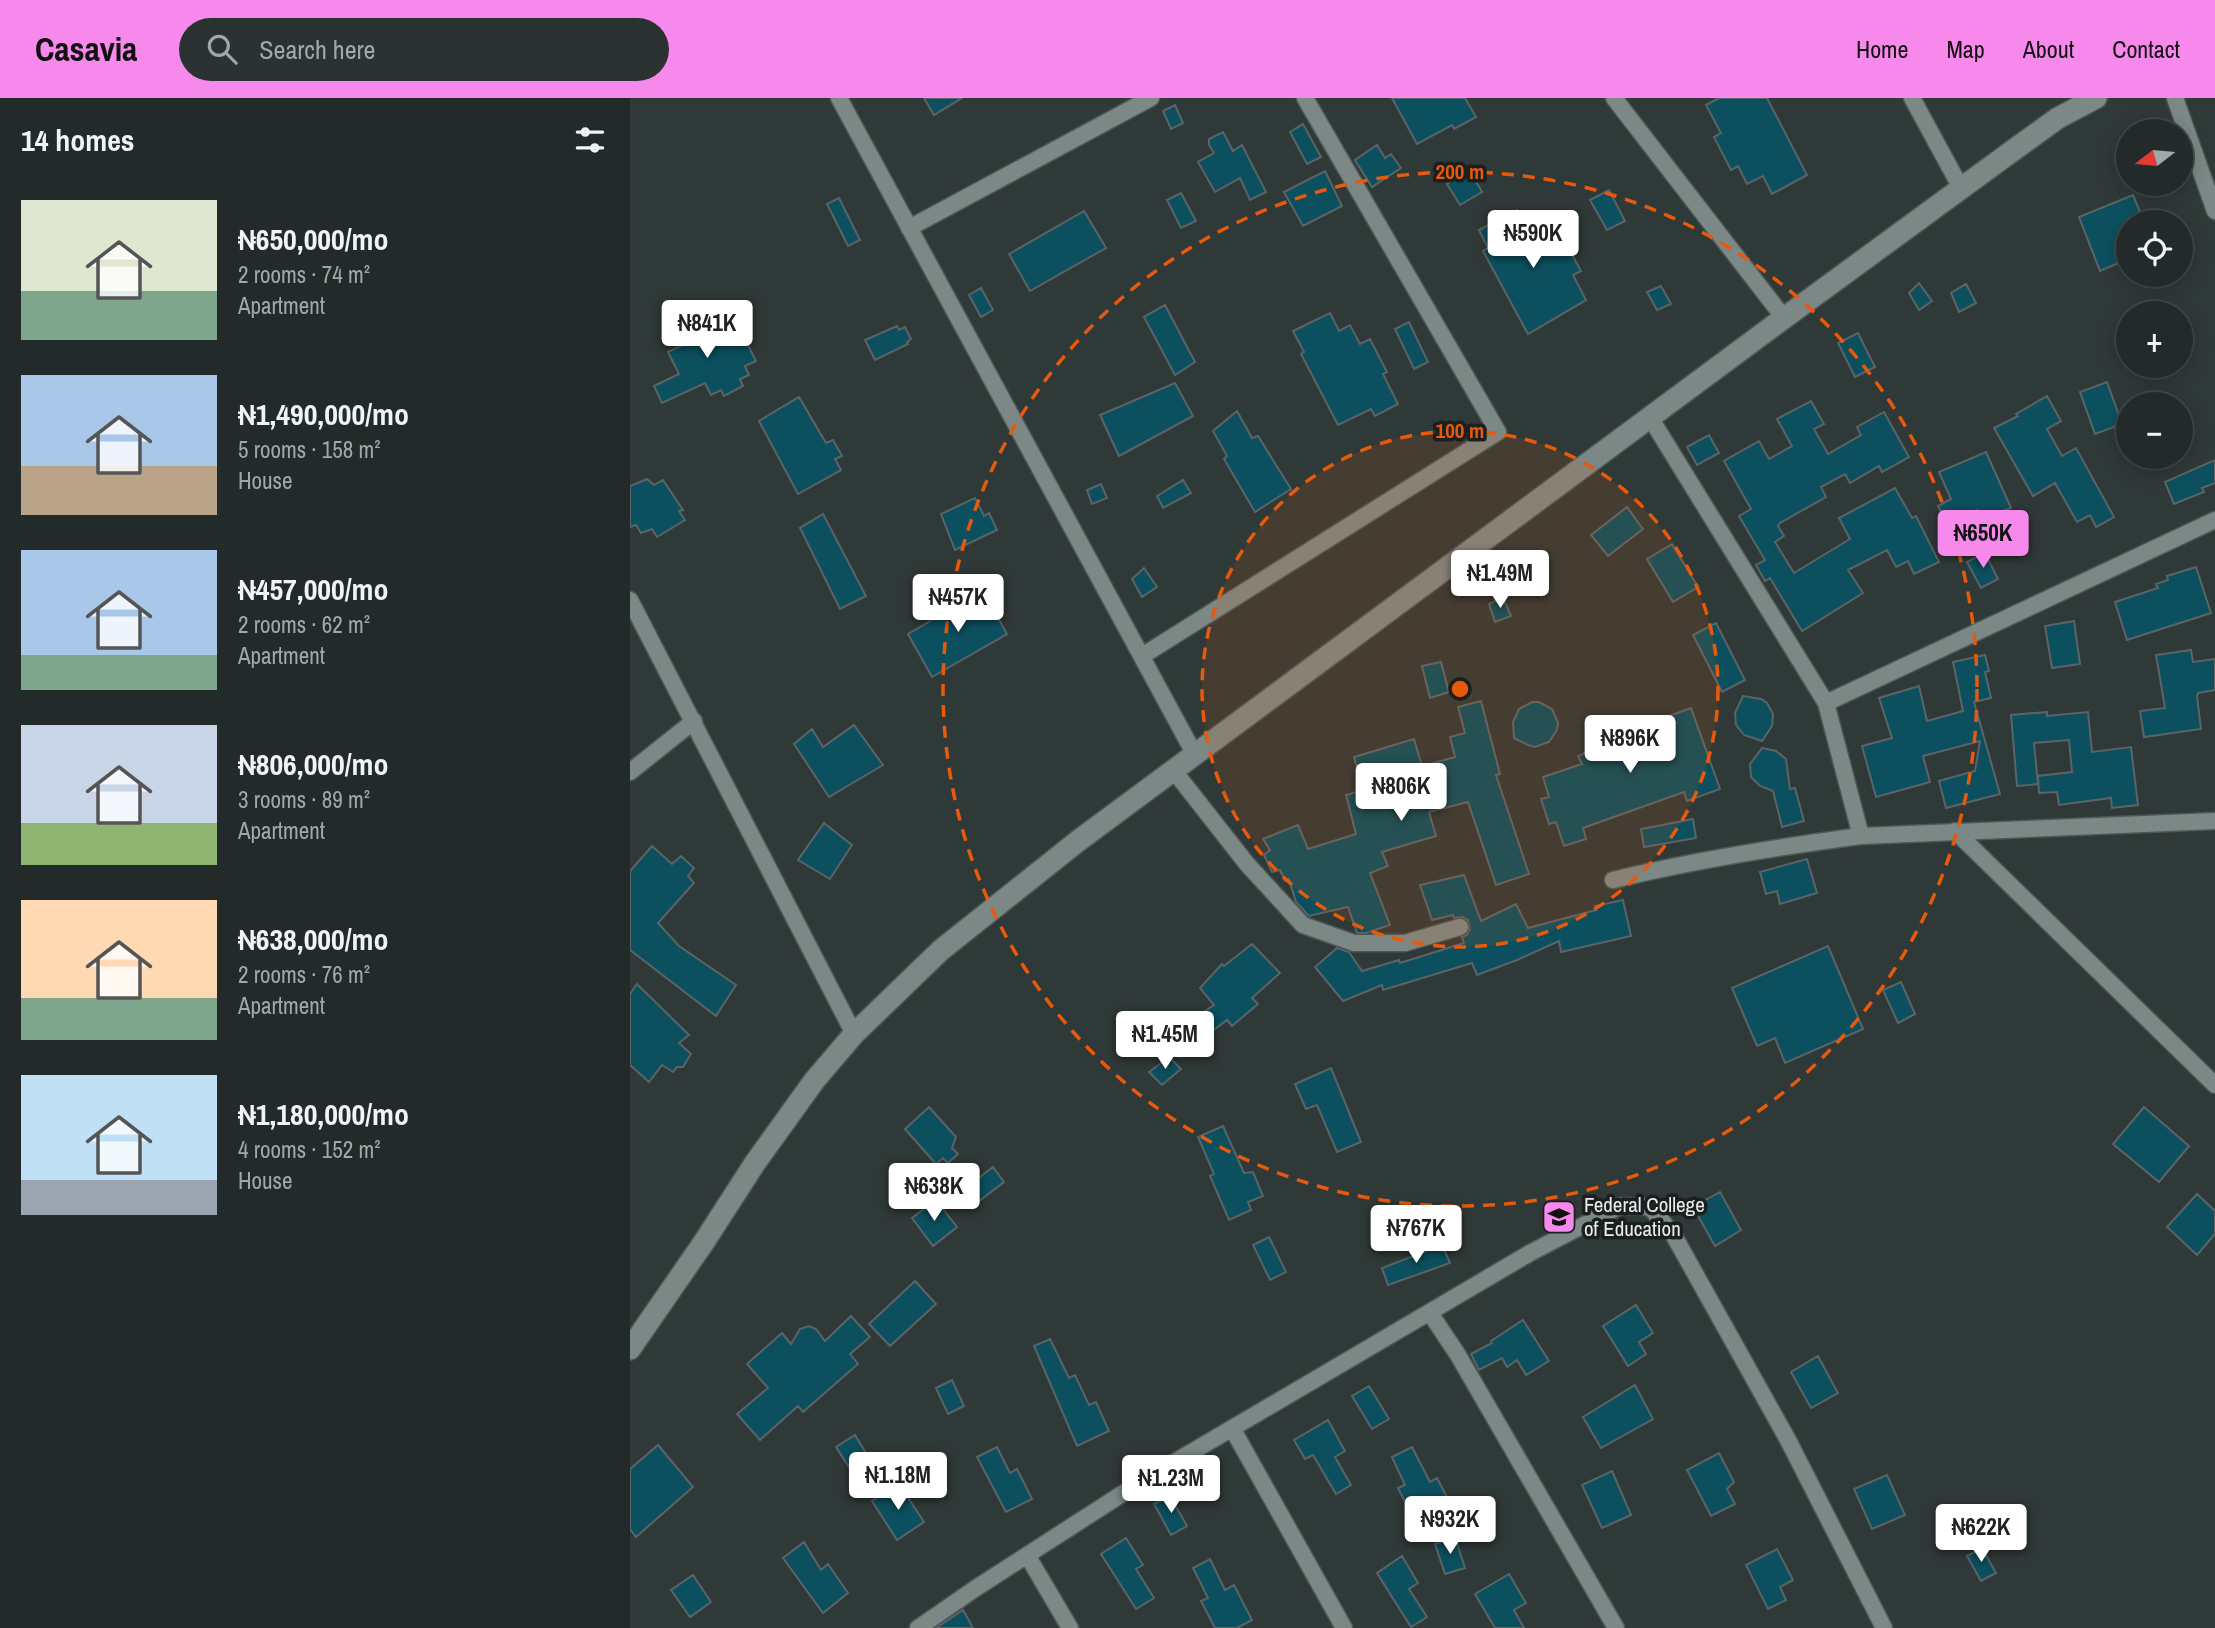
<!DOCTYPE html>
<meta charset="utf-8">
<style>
:root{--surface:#232b2a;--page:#2b3332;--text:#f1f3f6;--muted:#a3a7a8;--line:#404747;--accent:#f788ec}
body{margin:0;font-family:"Archivo Narrow",sans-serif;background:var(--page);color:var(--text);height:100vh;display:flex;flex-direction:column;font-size:26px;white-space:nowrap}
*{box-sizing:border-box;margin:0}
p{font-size:23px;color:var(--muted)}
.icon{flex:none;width:38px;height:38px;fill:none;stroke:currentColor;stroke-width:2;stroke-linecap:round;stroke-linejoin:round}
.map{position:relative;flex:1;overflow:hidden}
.drawer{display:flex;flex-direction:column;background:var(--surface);width:630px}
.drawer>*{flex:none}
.needle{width:46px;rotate:254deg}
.tools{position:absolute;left:1486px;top:21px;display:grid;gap:14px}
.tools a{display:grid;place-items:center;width:77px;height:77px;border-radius:50%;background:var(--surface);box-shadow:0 4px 18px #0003,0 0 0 2px var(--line);font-size:35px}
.price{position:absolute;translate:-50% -60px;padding:0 16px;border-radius:7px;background:#fff;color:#222;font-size:23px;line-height:46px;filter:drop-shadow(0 2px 4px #0008)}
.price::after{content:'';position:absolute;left:50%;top:42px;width:21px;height:16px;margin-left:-10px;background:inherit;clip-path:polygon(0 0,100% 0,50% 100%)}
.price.active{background:var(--accent);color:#111}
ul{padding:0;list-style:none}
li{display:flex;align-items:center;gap:21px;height:175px;padding:0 21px}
li span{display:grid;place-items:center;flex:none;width:196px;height:140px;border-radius:0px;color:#555}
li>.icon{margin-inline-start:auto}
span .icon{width:84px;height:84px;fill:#fffc;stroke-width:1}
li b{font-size:30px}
h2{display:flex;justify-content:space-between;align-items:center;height:84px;padding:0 21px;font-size:30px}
header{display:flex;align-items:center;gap:42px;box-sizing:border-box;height:98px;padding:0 35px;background:var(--accent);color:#111}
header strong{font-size:33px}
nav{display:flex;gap:38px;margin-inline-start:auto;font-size:24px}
.search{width:490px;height:63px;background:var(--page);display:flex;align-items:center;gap:18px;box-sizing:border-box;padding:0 24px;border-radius:38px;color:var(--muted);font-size:26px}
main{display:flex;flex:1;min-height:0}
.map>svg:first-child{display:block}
</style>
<header>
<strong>Casavia</strong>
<div class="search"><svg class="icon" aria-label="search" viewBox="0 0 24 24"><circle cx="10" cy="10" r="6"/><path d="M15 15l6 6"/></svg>Search here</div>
<nav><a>Home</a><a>Map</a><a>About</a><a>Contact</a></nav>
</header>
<main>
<section class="drawer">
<h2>14 homes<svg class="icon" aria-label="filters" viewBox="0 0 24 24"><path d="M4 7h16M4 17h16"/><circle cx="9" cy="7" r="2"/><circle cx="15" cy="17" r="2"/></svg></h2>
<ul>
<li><span style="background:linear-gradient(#dfe7d0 65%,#7fa58c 0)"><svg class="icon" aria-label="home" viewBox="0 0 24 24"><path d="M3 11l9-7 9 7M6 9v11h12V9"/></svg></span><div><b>₦650,000/mo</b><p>2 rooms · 74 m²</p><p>Apartment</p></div></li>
<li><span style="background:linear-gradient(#a9c7e8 65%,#b9a48a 0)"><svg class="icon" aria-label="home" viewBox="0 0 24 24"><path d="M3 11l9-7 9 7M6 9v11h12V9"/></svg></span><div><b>₦1,490,000/mo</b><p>5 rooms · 158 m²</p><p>House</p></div></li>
<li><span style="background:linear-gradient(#a9c7e8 75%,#7fa58c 0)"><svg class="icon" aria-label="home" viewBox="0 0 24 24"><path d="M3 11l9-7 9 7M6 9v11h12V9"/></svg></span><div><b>₦457,000/mo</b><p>2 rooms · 62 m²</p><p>Apartment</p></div></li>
<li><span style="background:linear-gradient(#c9d6e8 70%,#8fb573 0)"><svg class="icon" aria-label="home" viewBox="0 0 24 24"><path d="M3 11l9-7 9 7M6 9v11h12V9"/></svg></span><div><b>₦806,000/mo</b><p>3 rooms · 89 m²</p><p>Apartment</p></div></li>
<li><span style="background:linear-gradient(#ffd9b3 70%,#7fa58c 0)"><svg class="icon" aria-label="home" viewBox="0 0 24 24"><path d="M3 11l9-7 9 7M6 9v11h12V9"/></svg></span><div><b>₦638,000/mo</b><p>2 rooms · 76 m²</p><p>Apartment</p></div></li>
<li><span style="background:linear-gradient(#bfe0f5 75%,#9aa5b1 0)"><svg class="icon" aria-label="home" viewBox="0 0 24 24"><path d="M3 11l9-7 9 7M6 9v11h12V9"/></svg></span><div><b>₦1,180,000/mo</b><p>4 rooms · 152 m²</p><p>House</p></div></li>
</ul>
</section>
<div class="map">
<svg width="1585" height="1530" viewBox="0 0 1585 1530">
<rect width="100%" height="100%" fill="#2f3938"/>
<!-- building -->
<path fill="#0c505f" stroke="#5a6467" stroke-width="2" d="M294,0h38l-28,17z
M762,0h73l11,19 -22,12 -2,-4 -35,19z
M1089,0h48l40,77 -35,19 -9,-18 -16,8 -9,-18 -7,4 -17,-33 7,-4 -15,-28z
M545,7l8,18 -12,6 -8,-18z
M673,26l18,33 -14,7 -17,-32z
M593,34l10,19 9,-6 24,47 -16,8 -10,-22 -25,14 -17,-30 16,-9 -5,-8v-6z
M747,47l8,13 6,-4 10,14 -29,19 -17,-27z
M695,73l17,35 -39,20 -19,-34z
M840,73l12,21 -22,13 -13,-21z
M979,92l16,31 -18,9 -17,-30z
M551,95l15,28 -15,7 -14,-28z
M1503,97l11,27h-16v37l-28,12 -21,-54z
M209,100l21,42 -12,6 -21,-42z
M887,112l10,19 14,-7 10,18 10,-5 20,36 -8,4 13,25 -58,34 -45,-83 5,-3 -9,-18z
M454,113l22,37 -76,43 -21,-37z
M1289,185l13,18 -13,9 -10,-17z
M1336,186l10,19 -17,9 -8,-19z
M1031,188l10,18 -14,6 -10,-18z
M351,190l12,22 -12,7 -12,-22z
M535,207l30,57 -20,13 -31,-58z
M81,215l11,24 18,-8 16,32 -11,5 4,9 -9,4 3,7 -19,10 -3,-6 -10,5 -6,-12 -43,20 -8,-17 25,-12 -11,-22 15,-7 -7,-15z
M700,215l9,18 11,-6 10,19 10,-5 17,33 -4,2 15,30 -23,12 -4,-7 -33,16 -37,-71 3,-2 -11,-21z
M779,224l19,40 -14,7 -19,-40z
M267,228l2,4 6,-3 6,12 -4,3 1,2 -33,16 -10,-20z
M1228,235l17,34 -20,10 -17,-34z
M1477,284l15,42 -27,10 -15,-42z
M545,285l18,33 -74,40 -19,-41z
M1417,298l14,25 -14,8 15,27 14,-8 38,69 -18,10 -6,-12 -13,7 -22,-39 -22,13 -39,-68 24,-12 -2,-2z
M169,299l27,46 7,-3 9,16 -7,3 6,11 -43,24 -39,-73z
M1181,303l13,23 -10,5 14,25 33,-19 -4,-8 27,-15 25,45 -27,15 -3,-6 -29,17 -5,-9 -24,13 5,10 -46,26 -2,3 6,10 -9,6 19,31 56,-34 -11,-21 56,-30 17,30 4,-2 23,46 -25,12 -6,-13 -12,6 -9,-17 -39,20 15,23 -61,38 -32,-53 -5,3 -9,-16 9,-5 -26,-44 12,-7 -27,-48 35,-20 10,18 23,-13 -15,-27z
M607,313l15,27 6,-2 33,53 -36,23 -31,-53 3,-3 -14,-25z
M1079,337l10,18 -22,12 -10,-18z
M1356,354l25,56 -9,3 2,5 -20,9 -7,-15 -30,13 -9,-17 13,-7 -12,-27z
M1585,362v23l-13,5 2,4 -30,12 -9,-22z
M17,381l7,6 9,-5 20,30 -4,1 6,9 -28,17 -5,-8 -11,4 -5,-8 -6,2v-41z
M553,382l8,13 -28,15 -6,-12z
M471,386l6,14 -15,6 -5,-14z
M345,400l9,18 5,-3 8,17 -42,20 -14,-36z
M997,409l16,22 -35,27 -17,-21z
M193,416l43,82 -26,13 -40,-81z
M1042,446l26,43 -25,15 -26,-43z
M1355,455l13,26 -17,9 -14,-26z
M1566,469l15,46 -84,27 -12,-38 43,-14 -2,-4 12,-4 -1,-4z
M514,470l13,19 -15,10 -10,-18z
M353,492l24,44 -75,43 -24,-43z
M873,499l8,19 -16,6 -6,-18z
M1444,523l6,43 -28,4 -7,-42z
M1086,525l29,57 -23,12 -29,-57z
M1561,552l2,12 22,-3v31l-17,3 -1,3 4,33 -57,8 -4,-26 25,-3 -9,-53z
M1355,557l4,16 -4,1 6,26 -17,4 26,92 -54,14 -7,-27 36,-10 5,-30 -57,15 7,26 -54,15 -14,-51 30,-8 -13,-40 40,-12 8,35 36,-10 -10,-49z
M811,564l8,30 -19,6 -8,-32z
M1113,598l18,3 6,4 6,11 -1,12 -10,15 -18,-6 -8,-10 -1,-12z
M851,603l19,73 -4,1 33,99 -33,11 -28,-83 -39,10 7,24 -54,16 6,14 -18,7 20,52 -24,8h-9l-9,-26 -39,9 -13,-14 -7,-23 -4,2 -5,-11 -8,2 -8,-17 6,-5 -7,-11 35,-14 10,24 48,-15 -10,-39 17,-5 -9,-33 60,-18 8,27 33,-9 -5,-20 15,-4 -7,-26z
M902,604h7l13,7 6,14 -1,7 -8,12 -14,5 -7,-2 -14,-7 -1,-16 6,-13z
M1061,610l29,81 -33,12 -3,-9 -101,36 3,11 -22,7 -8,-24 -7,2 -8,-25 8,-2 -6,-20 39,-13 -4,-8 50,-23 -1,-2z
M1417,614v4l41,-4 4,40 39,-5 7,58 -26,3 -1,-10 -52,7 -2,-13 -18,1 -1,-17 34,-4 -3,-32 -35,3 4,41 -21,2 -6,-71z
M224,627l29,40 -54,32 -35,-53 18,-15 11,18z
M1132,650l14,3 10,8 4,30 5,-1 9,33 -22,6 -9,-36 -13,-5 -9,-9 -1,-13z
M1063,721l3,19 -52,9 -3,-18z
M194,725l28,22 -22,34 -32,-19z
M22,748l20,18 9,-8 13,12 -6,8 6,7 -36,40 21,23 57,39 -20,31 -86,-66v-79z
M1177,761l10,34 -37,11 -3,-13 -11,3 -6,-22z
M834,777l17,46 35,-17 12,24 68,-18 -1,-4 28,-6 8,36 -70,16 -2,-11 -42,19 -40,15 -5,-12 -89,27 -1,-5 -39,16 -28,-34 22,-19 12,4 13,19 37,-11 1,3 64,-20 -2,-6 5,-2 3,-6 -2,-9 -6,-3 -8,1 -1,-3 -21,5 -12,-35z
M622,846l28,29 -28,25 6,6 -26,22 -5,-6 -30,23 -15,-17 32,-21 -14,-17 22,-24 2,2z
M1198,848l35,83 -78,34 -10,-25 -18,8 -25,-58z
M1271,884l14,32 -17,9 -15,-33z
M7,886l52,51 -10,8 12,11 -8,13h-6l-4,5 -11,-7 -13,17 -19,-17v-71z
M539,959l12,12 -19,16 -13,-13z
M701,970l30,74 -24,10 -20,-47 -11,4 -11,-25z
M299,1009l27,30 -4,11 6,6 -10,9 -5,-5 -7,6 -31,-35z
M1514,1009l45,39 -30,36 -46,-38z
M593,1028l21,47 9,-1 10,24 -15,6 3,8 -22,10 -19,-44 4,-2 -16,-37z
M363,1069l11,15 -30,23 -11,-15z
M1090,1094l21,38 -26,16 -22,-39z
M1567,1096l18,17v23l-18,21 -30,-28z
M306,1102l21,27 -24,19 -21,-28z
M639,1139l17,35 -16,8 -17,-35z
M812,1147l8,18 -62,22 -6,-17z
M285,1183l21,23 -46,42 -21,-22z
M1006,1207l17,28 -14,9 7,12 -18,12 -25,-40z
M221,1218l19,21 -20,17 8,10 -55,48 -5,-6 -38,34 -23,-26 31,-26 -21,-24 35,-31 9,11 9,-15 9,-3 7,3 9,12z
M893,1222l26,41 -23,14 -9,-15 -10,7 -5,-9 -23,12 -8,-16 21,-11 -1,-2z
M420,1241l19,39 6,-3 14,30 7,-3 13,29 -32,15 -43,-100z
M1188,1258l20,37 -27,15 -20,-36z
M322,1282l12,26 -16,8 -12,-26z
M1005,1287l18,34 -52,29 -18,-31z
M739,1288l20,33 -17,10 -20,-33z
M698,1322l17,31 -10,6 16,28 -15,9 -23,-39 -8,4 -11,-19z
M225,1337l14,23 -18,12 -15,-23z
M28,1347l35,42 -57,50 -6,-8v-60z
M367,1349l13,26 7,-4 15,30 -26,13 -29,-55z
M782,1349l18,35 7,-4 13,25 -35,18 -17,-33 7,-3 -13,-28z
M1089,1355l15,29 -7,7 8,15 -24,12 -24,-46z
M982,1373l19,44 -29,13 -20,-43z
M1257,1377l18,40 -33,14 -18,-40z
M269,1386l25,38 -27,18 -25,-39z
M540,1398l17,30 -16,9 -17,-31z
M825,1439l10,31 -20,6 -10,-30z
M496,1440l17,27 -7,4 18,29 -18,11 -35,-55z
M174,1444l17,28 7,-6 20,29 -25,20 -40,-55z
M1352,1450l14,25 -15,8 -14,-25z
M1147,1451l16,31 -13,7 6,13 -18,9 -22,-44z
M772,1458l16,27 -9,6 18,28 -16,10 -34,-54z
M580,1461l15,31 9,-5 18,35 -15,8h-22l-14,-27 7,-3 -15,-30z
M879,1476l17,29 -12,7 10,18h-29l-20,-34z
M63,1477l18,27 -21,15 -19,-27z
M333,1512l10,18h-37z"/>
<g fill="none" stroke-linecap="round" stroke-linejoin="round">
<defs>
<path id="minor" d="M209,0l356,657
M984,0l170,220
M1282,0l49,90
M1545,0l40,113
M279,130l242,-130
M1021,321l175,284 35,133 354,-15
M0,502l224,434
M512,558l356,-224 -193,-334
M1196,605l389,-183
M544,673l73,93 56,61 51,18h51l55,-16
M0,674l64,-51
M1325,733l260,254
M983,782c82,-20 164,-33 248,-44
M800,1215l28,42 158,273
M602,1330l112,200
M397,1457l43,73
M288,1530l58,-40 163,-105 391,-230 90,-47 30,1 23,27 115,206 96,188"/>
<path id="secondary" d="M0,1251l74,-107 51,-79 59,-82 40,-47 87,-84 137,-109 706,-523 231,-169 43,-31 38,-20"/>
</defs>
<!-- minor casing -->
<use href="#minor" stroke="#4d5755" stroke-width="19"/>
<!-- secondary casing -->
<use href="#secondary" stroke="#4d5755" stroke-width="24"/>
<!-- minor -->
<use href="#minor" stroke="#7c8886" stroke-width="16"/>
<!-- secondary -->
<use href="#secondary" stroke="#7c8886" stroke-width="21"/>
</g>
<!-- distance rings -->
<circle cx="830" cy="591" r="258" fill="#e8590c" fill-opacity=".12"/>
<g fill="none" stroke="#e8590c" stroke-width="3.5" stroke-dasharray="12 9">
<circle cx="830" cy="591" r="258"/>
<circle cx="830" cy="591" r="517"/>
</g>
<!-- icons -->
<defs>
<symbol id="school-square" viewBox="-11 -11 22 22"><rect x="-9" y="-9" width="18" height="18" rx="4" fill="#f788ec" stroke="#1b1f1f"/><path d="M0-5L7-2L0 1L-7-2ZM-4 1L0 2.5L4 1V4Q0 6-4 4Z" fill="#111"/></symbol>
</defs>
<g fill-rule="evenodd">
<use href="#school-square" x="910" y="1100" width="38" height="38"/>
</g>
<g text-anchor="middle" stroke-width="7" stroke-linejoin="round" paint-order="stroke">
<!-- poi labels -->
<g font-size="21" fill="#e8efee" stroke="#1b1f1f" text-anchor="start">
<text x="954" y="1114">Federal College<tspan x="954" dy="24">of Education</tspan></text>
</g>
</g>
<circle cx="830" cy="591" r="10" fill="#e8590c" stroke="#1b1f1f" stroke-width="3.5"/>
<g font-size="21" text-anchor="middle" font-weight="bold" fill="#e8590c" stroke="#1b1f1f" stroke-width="7" stroke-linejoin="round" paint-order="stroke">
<text x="830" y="81">200 m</text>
<text x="830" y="340">100 m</text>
</g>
</svg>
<div class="tools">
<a><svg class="needle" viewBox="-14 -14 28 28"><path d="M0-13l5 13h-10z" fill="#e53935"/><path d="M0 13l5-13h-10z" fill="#a3a7a8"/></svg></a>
<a><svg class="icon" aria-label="locate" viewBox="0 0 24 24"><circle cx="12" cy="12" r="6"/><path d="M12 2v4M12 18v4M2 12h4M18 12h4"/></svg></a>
<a>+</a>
<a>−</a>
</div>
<b class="price" style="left:903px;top:172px">₦590K</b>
<b class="price" style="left:77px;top:262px">₦841K</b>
<b class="price active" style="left:1353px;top:472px">₦650K</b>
<b class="price" style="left:870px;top:512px">₦1.49M</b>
<b class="price" style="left:328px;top:536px">₦457K</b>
<b class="price" style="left:1000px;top:677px">₦896K</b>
<b class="price" style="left:771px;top:725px">₦806K</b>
<b class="price" style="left:535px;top:973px">₦1.45M</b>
<b class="price" style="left:304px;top:1125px">₦638K</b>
<b class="price" style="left:786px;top:1167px">₦767K</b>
<b class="price" style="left:268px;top:1414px">₦1.18M</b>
<b class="price" style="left:541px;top:1417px">₦1.23M</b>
<b class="price" style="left:820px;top:1458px">₦932K</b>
<b class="price" style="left:1351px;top:1466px">₦622K</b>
</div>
</main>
